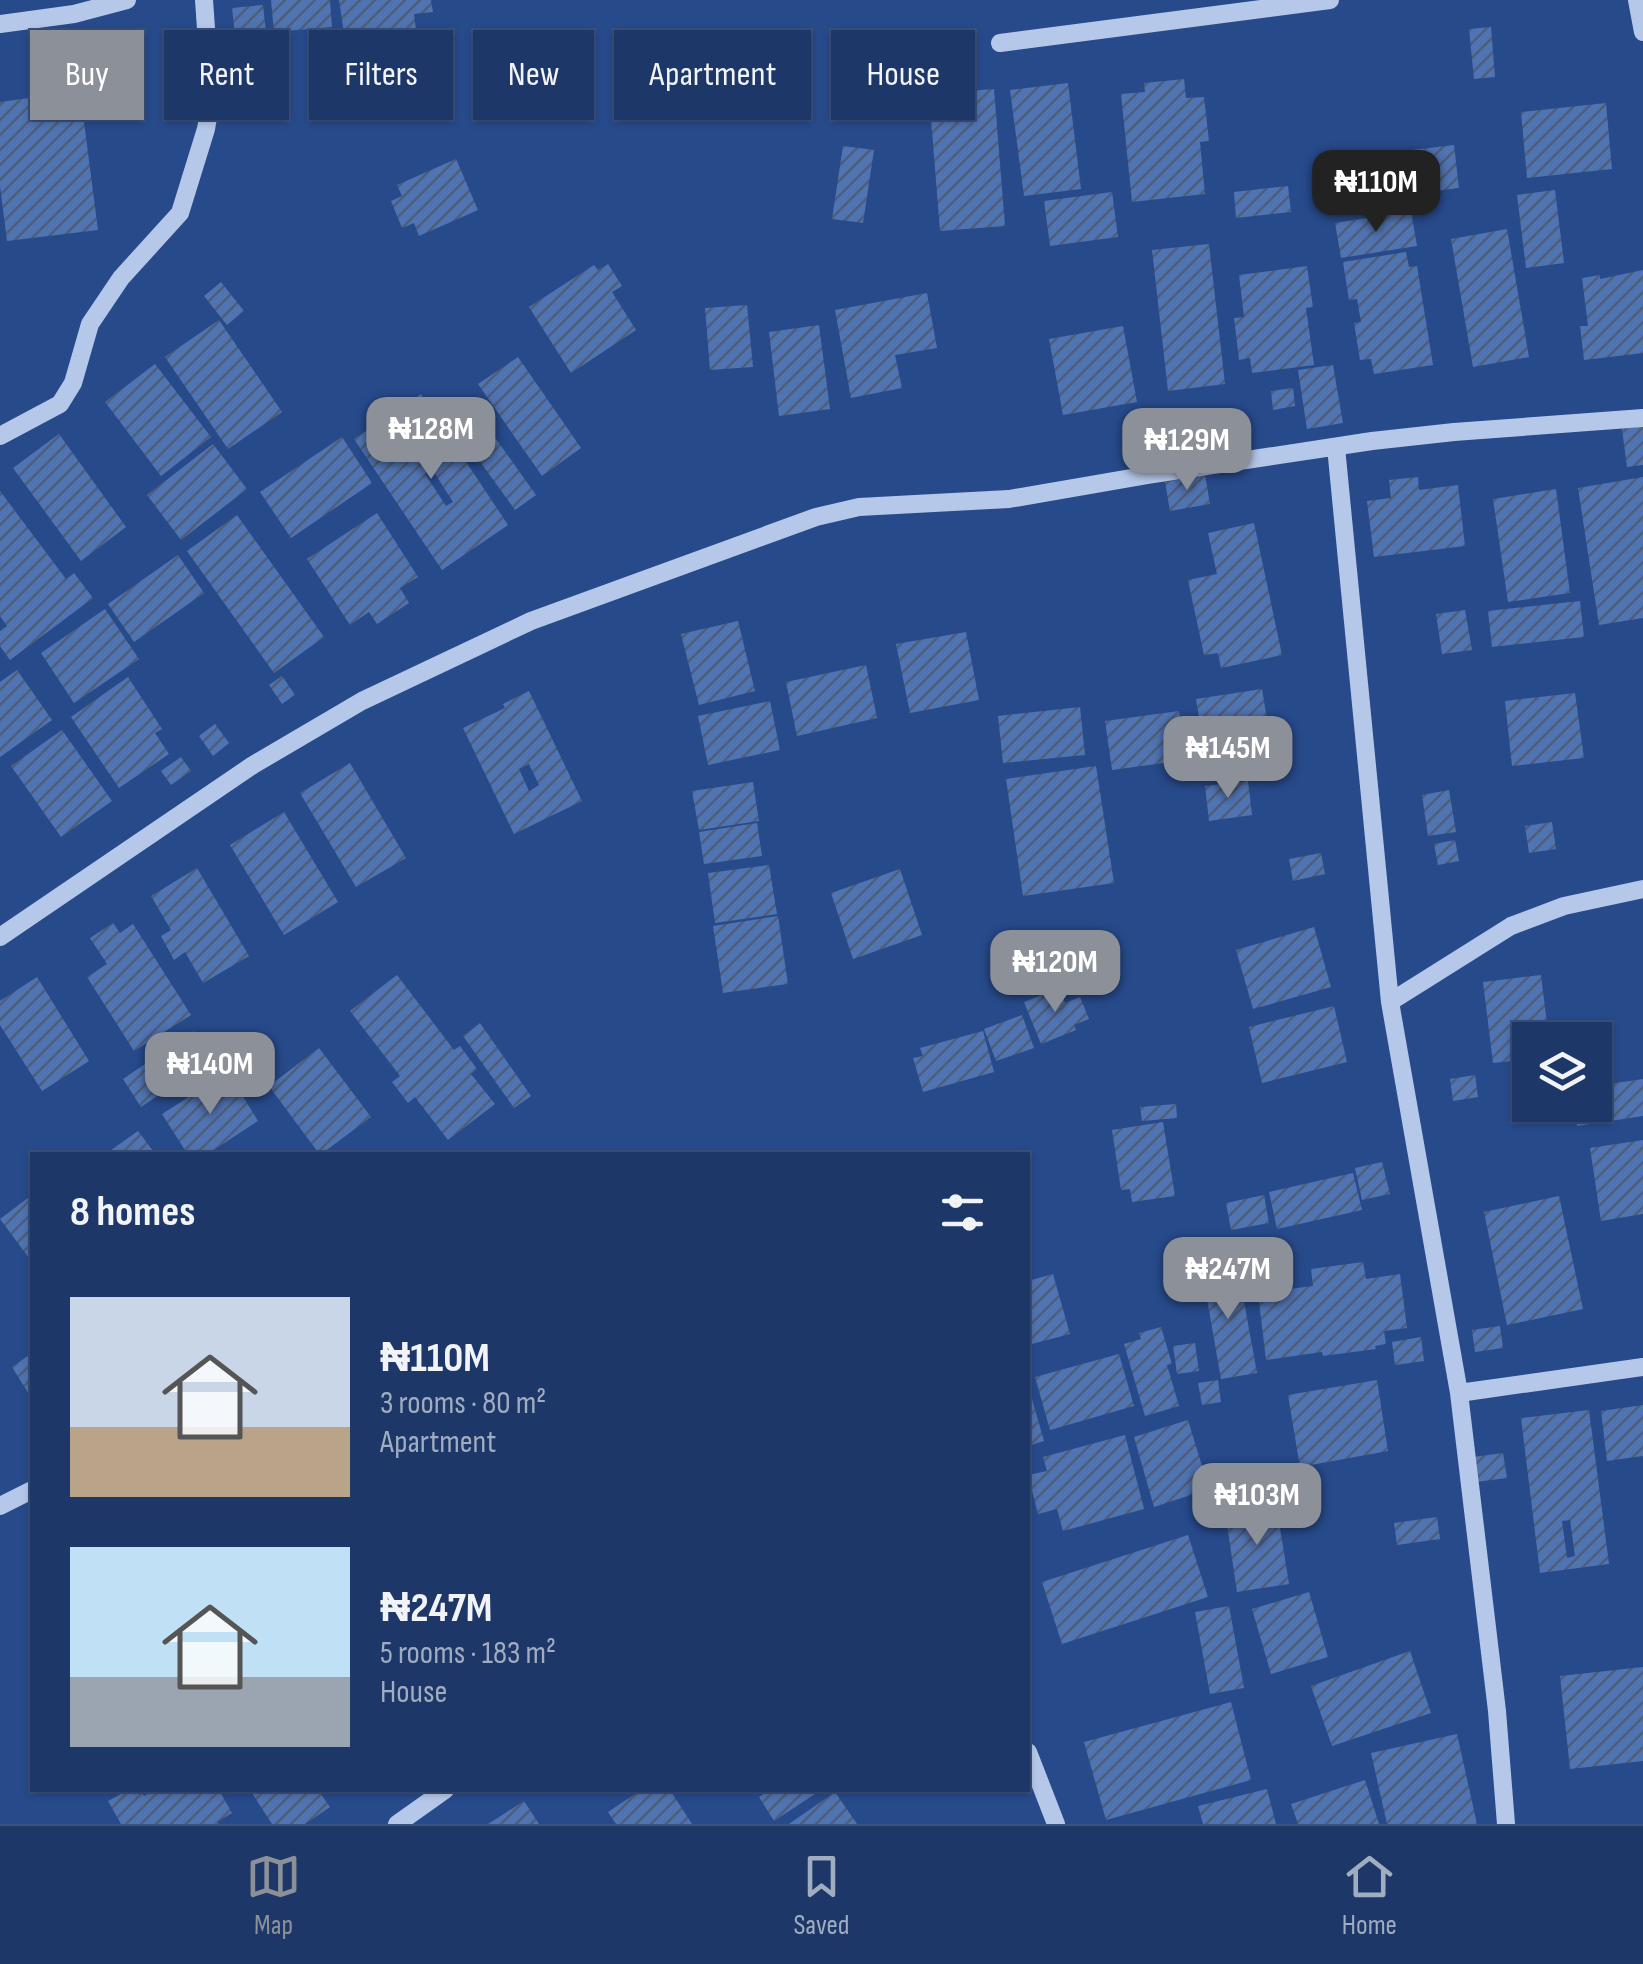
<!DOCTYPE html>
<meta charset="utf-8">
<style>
:root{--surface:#1d3868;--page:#253f6e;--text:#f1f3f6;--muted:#a0acc0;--line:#3b527c;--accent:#8c9099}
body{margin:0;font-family:"Sofia Sans Condensed",sans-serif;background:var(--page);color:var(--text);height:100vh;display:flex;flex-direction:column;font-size:38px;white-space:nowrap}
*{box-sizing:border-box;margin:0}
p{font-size:32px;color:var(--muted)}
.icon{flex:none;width:55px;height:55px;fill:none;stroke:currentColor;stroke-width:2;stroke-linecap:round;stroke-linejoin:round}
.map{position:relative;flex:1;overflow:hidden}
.details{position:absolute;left:30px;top:1152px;width:1000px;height:640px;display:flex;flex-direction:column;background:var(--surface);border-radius:0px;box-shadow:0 2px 8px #0004,0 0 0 2px var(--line)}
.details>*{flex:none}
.top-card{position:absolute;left:30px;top:30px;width:1000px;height:90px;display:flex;gap:20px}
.tools{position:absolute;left:1512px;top:1022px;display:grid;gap:20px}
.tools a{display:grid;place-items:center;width:100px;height:100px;border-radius:0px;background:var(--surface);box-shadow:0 2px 8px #0004,0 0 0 2px var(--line);font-size:50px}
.price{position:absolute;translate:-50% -85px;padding:0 22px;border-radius:20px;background:var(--accent);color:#fff;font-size:32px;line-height:65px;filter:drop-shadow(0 2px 5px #0008)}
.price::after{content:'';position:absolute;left:50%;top:60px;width:30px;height:22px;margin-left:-15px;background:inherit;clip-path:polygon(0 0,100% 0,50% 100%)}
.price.selected{background:#222;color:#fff}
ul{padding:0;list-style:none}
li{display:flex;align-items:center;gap:30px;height:250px;padding:0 40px}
li span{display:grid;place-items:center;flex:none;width:280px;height:200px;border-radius:0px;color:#555}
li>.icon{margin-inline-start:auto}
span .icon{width:120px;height:120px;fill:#fffc;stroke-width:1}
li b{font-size:42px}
h2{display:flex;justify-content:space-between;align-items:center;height:120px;padding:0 40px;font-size:42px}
.pill{padding:0 35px;border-radius:0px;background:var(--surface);box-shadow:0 2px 8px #0004,0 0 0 2px var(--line);font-size:35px;line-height:90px}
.pill.selected{background:var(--accent);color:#fff}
.tabs{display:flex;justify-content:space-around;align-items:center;height:140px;border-top:2px solid var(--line);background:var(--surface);font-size:28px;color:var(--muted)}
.tabs a{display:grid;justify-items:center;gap:5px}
.tabs .selected{color:var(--accent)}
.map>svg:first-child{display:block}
</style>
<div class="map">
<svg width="1643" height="1824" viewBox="0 0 1643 1824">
<defs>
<pattern id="building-hatch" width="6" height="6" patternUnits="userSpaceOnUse" patternTransform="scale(2.5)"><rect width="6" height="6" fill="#5073b2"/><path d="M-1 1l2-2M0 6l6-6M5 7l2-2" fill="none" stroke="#4e5e7a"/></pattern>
</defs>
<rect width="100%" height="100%" fill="#274a8b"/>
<!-- building -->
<path fill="url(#building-hatch)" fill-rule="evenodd" d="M271,0h59l2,27 -58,5z
M339,0h92l2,12 -19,2 6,48 -70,10z
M263,5l5,45 -31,3 -5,-45z
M1491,27l4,50 -21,2 -5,-50z
M1184,79l2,19 18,-1 5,44 -9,1 5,52 -73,8 -11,-108 24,-2 -1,-9z
M1068,83l13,106 -57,7 -14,-106z
M994,89l11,137 -65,5 -11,-137z
M80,91l18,139 -91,11 -7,-55v-84z
M1606,103l6,66 -85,9 -6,-66z
M1454,145l5,43 -41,5 -6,-43z
M843,146l31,4 -11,73 -31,-4z
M456,159l22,51 -59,26 -5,-13 -12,5 -11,-27 11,-5 -5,-11z
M1288,186l3,26 -55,6 -2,-26z
M1555,190l9,73 -38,5 -9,-73z
M1112,192l6,45 -68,9 -6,-45z
M1411,211l6,35 -76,12 -6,-35z
M1507,229l22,128 -56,10 -22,-128z
M1209,244l16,140 -57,7 -16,-141z
M1406,252l3,15 8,-1 16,99 -59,9 -3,-15 -11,1 -6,-37 7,-1 -4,-23 -8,1 -6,-38z
M608,264l14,22 -10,6 24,38 -65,43 -42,-66 65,-42 4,5z
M1307,266l6,41 -7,1 8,57 -62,8 -2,-15 -11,2 -5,-42 10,-1 -5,-42z
M1643,270v83l-59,7 -4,-34h8l-6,-48 18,-3v4z
M221,282l23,29 -17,14 -23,-29z
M927,293l10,55 -42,7 7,33 -51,10 -16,-88z
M747,305l6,62 -43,3 -5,-62z
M219,320l63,92 -54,37 -63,-92z
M819,325l11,84 -51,7 -10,-84z
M1123,326l14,76 -74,13 -14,-76z
M518,357l63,91 -39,28 -64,-92z
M155,364l56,73 -50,39 -56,-74z
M1333,365l10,58 -36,6 -9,-59z
M1293,388l2,18 -22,4 -2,-19z
M421,394l87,131 -66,45 -88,-131zM432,469l21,33 -7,4 -21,-32z
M476,411l60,84 -21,15 -60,-83z
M1643,426v39l-16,2 -5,-38z
M59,434l67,93 -45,34 -68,-93z
M342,437l30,46 -81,55 -31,-46z
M213,444l34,45 -66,51 -34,-45z
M1205,475l5,29 -40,7 -5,-29z
M1418,477l1,13 39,-5 7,61 -91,11 -7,-56 24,-3 -2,-18z
M1643,477v141l-44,7 -21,-137z
M1556,489l14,104 -62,9 -15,-103z
M0,491l66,88 8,-6 19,25 -83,62 -10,-14v-15l7,-5 -7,-10z
M377,513l41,64 -18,11 9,15 -32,21 -8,-12 -19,13 -43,-66z
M237,515l87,122 -50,36 -87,-122z
M1254,523l28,132 -61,13 -3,-15 -14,2 -16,-75 29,-6 -9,-41z
M178,555l26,38 -70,49 -26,-38z
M1580,601l4,36 -92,10 -4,-36z
M105,609l34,50 -65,44 -33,-50z
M1465,610l7,40 -30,4 -6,-40z
M738,621l17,70 -56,14 -18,-71z
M966,632l13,68 -69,13 -14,-69z
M866,665l11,53 -80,18 -11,-54z
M17,670l35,50 -52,37v-75z
M282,676l13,19 -13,9 -13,-19z
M128,677l34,52 -7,4 14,21 -50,34 -48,-71z
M1262,689l10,61 -66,11 -10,-62z
M529,691l53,110 -68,33 -51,-106 42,-20 -2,-4zM529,764l10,21 -10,6 -10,-22z
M1575,693l9,65 -72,8 -7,-65z
M770,701l10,49 -72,15 -10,-49z
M1080,707l5,48 -82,8 -5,-47z
M1179,711l7,49 -74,10 -7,-49z
M215,724l14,19 -16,13 -14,-20z
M62,730l50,71 -51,36 -50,-71z
M181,757l10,14 -20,14 -10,-14z
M350,763l56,95 -50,29 -56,-94z
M1096,766l18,117 -91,13 -17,-117z
M1248,781l4,34 -43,6 -4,-35z
M753,782l6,39 -60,9 -7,-39z
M1449,790l7,42 -28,4 -6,-41z
M284,812l54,90 -54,33 -54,-90z
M1552,822l4,27 -27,4 -4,-27z
M757,823l5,33 -58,8 -5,-32z
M1455,840l4,21 -21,4 -4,-21z
M1321,853l4,21 -32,7 -4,-22z
M769,865l8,49 -62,9 -7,-50z
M197,868l52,88 -46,27 -18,-31 -11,8 -13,-24 10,-6 -20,-34z
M900,869l22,66 -69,24 -22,-66z
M778,916l10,68 -65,9 -10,-67z
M113,923l7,10 13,-9 58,91 -57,36 -47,-74 20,-13 -17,-26z
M1314,927l17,60 -78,22 -17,-59z
M397,975l57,75 6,-4 17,23 -6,5 24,30 -47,36 -33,-43 -7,6 -16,-21 8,-6 -50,-65z
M1541,975l8,65h-19v19l-37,4 -10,-81z
M37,977l52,84 -47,30 -42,-66v-24z
M1059,988l6,15 15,-6 9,22 -15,6 2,5 -35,14 -17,-42z
M1334,1006l13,56 -85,21 -13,-56z
M1022,1015l12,33 -38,13 -12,-32z
M480,1023l51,73 -17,12 -51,-72z
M194,1031l19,27 -72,49 -18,-28z
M983,1031l11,41 -71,20 -10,-34 10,-2 -3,-8z
M319,1048l52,69 -51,38 -51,-69z
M228,1072l30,49 -52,34h-18l-26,-41z
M1475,1075l3,22 -25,4 -3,-22z
M1643,1079v37l-66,10 -4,-21h22v-19z
M1176,1104l1,14 -35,3 -2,-14z
M1163,1122l12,74 -43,6 -2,-13 -9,1 -9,-60z
M138,1131l18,24h-52z
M1643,1140v74l-42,7 -11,-73z
M1382,1162l8,32 -28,6 -7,-32z
M1353,1173l9,37 -85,19 -8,-37z
M32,1195v67l-32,-43z
M1264,1195l5,28 -38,7 -5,-27z
M1559,1196l24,113 -76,16 -23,-113z
M1220,1255l5,33 16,-3 16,88 -36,6 -21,-120z
M1363,1262l3,17 34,-5 7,54 -23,3 2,13 -11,2 1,3 -53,7 -1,-4 -56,8 -8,-67 55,-7 -2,-17z
M1053,1274l17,60 -42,11v-64z
M1500,1326l3,22 -28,4 -3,-22z
M1161,1327l11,37 -5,1 12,41 -34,10 -21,-72 17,-5 -2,-6z
M1421,1337l3,24 -29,4 -3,-23z
M1195,1343l4,28 -22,3 -4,-28z
M32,1353v46l-20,-32z
M1119,1354l15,52 -84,24 -15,-53z
M1218,1380l3,22 -19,3 -4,-22z
M1377,1380l11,71 -88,16 -12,-72z
M1028,1385l16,56 -16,5z
M1643,1405v51l-36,5 -6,-50z
M1589,1410l20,154 -69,9 -19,-155zM1570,1520l5,36 -8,2 -5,-37z
M1188,1420l21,69 -55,18 -20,-70z
M1125,1435l19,74 -81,22 -6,-22 -19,5 -10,-39 19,-4 -4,-14z
M1503,1453l4,25 -31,4 -3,-25z
M1276,1503l13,81 -52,8 -12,-81z
M1437,1517l3,22 -43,6 -3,-22z
M1188,1535l20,62 -146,47 -20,-62z
M1309,1592l19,65 -57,17 -19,-65z
M1229,1606l15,82 -34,6 -15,-82z
M1410,1651l21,62 -99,33 -21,-60z
M1643,1667v94l-73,8 -10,-93z
M1231,1702l20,78 -145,40 -22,-78z
M1457,1734l20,90h-90l-16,-71z
M1365,1780l14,44h-81l-7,-20z
M1267,1789l9,35h-73l-5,-18z
M128,1790h12l4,6 11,-6h64l13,23 -15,9 2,2h-98l-13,-23z
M250,1790h68l12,17 -25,17h-33z
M641,1790h29l22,34h-76l-8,-12z
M763,1790h58l-47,31 -15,-24 6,-4z
M835,1792l22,32h-68z
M524,1801l15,23h-51z"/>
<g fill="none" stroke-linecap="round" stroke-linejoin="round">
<!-- minor -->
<path stroke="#b6c8ea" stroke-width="18" d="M1637,0l6,32
M0,24l74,-10 53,-14
M1000,43l330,-43
M0,436l60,-32 13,-21 17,-59 31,-46 59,-65 26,-84 5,-29 -7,-100
M1336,447l54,555 69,391 38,318 9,113
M0,937l253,-172 109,-64 169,-80 285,-104 43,-10 150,-8 139,-24 224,-34 82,-9 189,-14
M1390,1002l121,-76 53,-20 79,-17
M1459,1393l184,-26
M0,1506l32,-16
M1028,1752l28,72
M397,1824l48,-34"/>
</g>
</svg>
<div class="tools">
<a><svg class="icon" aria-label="layers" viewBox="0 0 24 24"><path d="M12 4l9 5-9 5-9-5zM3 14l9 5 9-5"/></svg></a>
</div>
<b class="price selected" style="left:1376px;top:235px">₦110M</b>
<b class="price" style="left:431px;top:482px">₦128M</b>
<b class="price" style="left:1187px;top:493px">₦129M</b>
<b class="price" style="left:1228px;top:801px">₦145M</b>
<b class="price" style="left:1055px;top:1015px">₦120M</b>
<b class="price" style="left:210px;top:1117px">₦140M</b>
<b class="price" style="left:1228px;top:1322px">₦247M</b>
<b class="price" style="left:1257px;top:1548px">₦103M</b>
<div class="top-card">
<a class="pill selected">Buy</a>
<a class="pill">Rent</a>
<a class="pill">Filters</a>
<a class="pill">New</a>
<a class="pill">Apartment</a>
<a class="pill">House</a>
</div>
<section class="details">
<h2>8 homes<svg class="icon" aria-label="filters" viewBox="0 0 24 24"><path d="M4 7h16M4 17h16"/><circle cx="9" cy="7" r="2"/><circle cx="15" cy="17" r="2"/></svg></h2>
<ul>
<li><span style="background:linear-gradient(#c9d6e8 65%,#b9a48a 0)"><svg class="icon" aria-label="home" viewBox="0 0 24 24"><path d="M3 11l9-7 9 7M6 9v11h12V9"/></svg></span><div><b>₦110M</b><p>3 rooms · 80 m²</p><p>Apartment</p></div></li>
<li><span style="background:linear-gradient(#bfe0f5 65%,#9aa5b1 0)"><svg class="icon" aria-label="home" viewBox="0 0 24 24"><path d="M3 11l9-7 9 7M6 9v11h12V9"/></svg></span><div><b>₦247M</b><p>5 rooms · 183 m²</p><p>House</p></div></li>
</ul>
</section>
</div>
<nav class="tabs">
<a class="selected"><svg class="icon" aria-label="map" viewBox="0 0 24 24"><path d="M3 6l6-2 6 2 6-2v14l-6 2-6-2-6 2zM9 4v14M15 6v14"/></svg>Map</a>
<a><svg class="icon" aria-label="saved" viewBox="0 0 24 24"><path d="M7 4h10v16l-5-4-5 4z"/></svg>Saved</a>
<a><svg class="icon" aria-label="home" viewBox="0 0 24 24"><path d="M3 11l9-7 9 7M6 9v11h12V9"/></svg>Home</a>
</nav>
